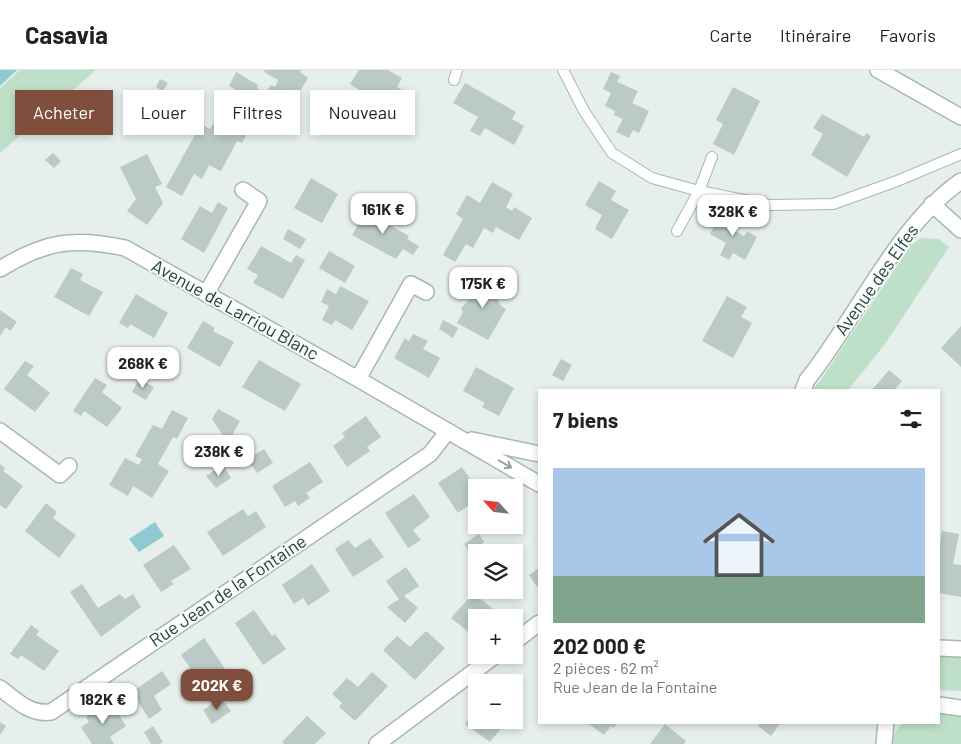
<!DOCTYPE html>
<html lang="fr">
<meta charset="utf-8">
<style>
:root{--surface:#fff;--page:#f6f6f6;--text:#222;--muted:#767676;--line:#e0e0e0;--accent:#804e3d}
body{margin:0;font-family:Barlow,sans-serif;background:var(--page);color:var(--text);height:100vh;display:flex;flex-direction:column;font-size:19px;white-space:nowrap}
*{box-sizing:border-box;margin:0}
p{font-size:16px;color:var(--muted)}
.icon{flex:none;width:28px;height:28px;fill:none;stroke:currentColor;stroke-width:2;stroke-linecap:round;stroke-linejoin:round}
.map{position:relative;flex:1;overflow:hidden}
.panel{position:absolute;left:538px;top:319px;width:402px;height:335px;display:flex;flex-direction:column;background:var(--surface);border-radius:0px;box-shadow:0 2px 8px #0003}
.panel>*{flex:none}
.hud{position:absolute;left:15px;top:20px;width:448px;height:45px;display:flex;gap:10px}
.needle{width:32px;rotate:297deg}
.fabs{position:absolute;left:468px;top:409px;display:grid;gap:10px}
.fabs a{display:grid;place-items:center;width:55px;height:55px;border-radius:0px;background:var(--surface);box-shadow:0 2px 8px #0003;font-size:25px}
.price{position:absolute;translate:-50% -42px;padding:0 11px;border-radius:10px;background:#fff;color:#222;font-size:16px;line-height:32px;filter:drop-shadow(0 1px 2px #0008)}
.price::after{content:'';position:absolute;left:50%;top:30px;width:15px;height:11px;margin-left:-8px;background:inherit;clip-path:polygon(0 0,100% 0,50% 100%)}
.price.selected{background:var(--accent);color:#fff}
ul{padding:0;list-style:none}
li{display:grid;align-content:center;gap:10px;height:265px;padding:0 15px}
li span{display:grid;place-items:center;height:155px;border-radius:0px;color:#555}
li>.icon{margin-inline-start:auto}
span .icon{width:90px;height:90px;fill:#fffc;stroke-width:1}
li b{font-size:21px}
h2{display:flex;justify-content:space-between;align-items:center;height:60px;padding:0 15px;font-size:21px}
.pill{padding:0 18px;border-radius:0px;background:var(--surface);box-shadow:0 2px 8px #0003;font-size:18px;line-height:45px}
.pill.selected{background:var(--accent);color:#fff}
header{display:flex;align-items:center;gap:30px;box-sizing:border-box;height:70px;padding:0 25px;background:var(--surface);border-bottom:1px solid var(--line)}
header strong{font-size:24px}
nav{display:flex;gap:28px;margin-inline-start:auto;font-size:18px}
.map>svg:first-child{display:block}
</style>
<header>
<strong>Casavia</strong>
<nav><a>Carte</a><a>Itinéraire</a><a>Favoris</a></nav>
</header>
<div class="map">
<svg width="961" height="674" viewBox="0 0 961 674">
<rect width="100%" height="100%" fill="#e6efeb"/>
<!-- green -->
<path fill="#bfe0c8" d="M20,0h76l-96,83v-65z
M921,168l17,1 11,8 -64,97 -37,46h-36l8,-9 91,-136z
M939,585l22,2v34l-22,-1z
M939,642l22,5v27h-71l5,-12 8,-9 36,-1z"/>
<!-- water -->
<path fill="#8ec9d4" d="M0,0h17l-17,16z
M155,452l9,14 -25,16 -10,-13z
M246,607l8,11 -23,14 -7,-11z"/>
<!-- building -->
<path fill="#bbcac4" d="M265,0h36l-1,2 8,6 -24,40 -55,-32 7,-14 22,13 -1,3 9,5 5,-8 4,2 3,-7 -14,-8z
M359,0h29l14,8 -5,9 10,6 -17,28 -35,-21 6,-9 -11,-7z
M611,2l9,4 -3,6 21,9 -6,12 17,8 -10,22 -6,-3 -4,8 -13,-6 7,-13 -9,-4 1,-4 -10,-5 6,-13 -8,-4z
M160,9l8,4 -5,8 -7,-4z
M465,13l51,29 -4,7 12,7 -10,19 -29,-17 -5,8 -10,-5 8,-14 -25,-14z
M733,17l27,14 -26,54 -21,-11 10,-20 -7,-4z
M822,44l42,23 2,-4 5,3 -24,41 -36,-22 12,-21 -10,-6z
M218,46l30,16 -6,11 -5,-2 -16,30 -12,-6 -7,14 -8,-5 -12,22 -16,-9 35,-63 9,5z
M53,83l8,8 -7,7 -9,-8z
M147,84l15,30 -7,3 8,16 -16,22 -20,-14 9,-12 -16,-32z
M311,108l27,16 -16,29 -28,-15z
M599,111l17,10 -5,9 18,10 -17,29 -17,-10 7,-14 -17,-10z
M492,112l21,12 -7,13 6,4 2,-4 18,11 -13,22 -23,-13 -3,6 -9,-5 -11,20 -7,-4 -11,18 -12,-7 20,-36 -7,-5 11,-19 13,8z
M218,132l10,6 -24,45 -23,-14 19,-33 12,7z
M368,138l20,11 -2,4 23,13 -2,3 12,7 -6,9 -10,-6 -7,10 -44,-24z
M722,142l18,9 -5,10 9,5 3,-5 10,6 -12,23 -12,-7 -4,7 -9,-5 6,-12 -16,-9z
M288,159l18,10 -6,10 -17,-10z
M261,176l30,17 5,-8 9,5 -22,39 -30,-16 5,-8 -11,-6z
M329,181l26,15 -10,17 -26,-15z
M71,198l12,6 -3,6 23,12 -14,24 -35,-19z
M485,205l18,11 -6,11 3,8 6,4 -18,31 -31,-17 6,-11 -2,-4 10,-10 -1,-5 7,-5z
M340,216l29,15 -17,29 -17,-10 -3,5 -10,-5 7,-14 -8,-4 6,-13 9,5z
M136,224l32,19 -14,25 -24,-14 -2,4 -9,-5z
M727,226l20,11 -6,10 11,6 -19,35 -31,-17z
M0,240l17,12 -7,9 -4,-4 -6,9z
M443,250l15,8 -5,10 -14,-9z
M203,251l12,7 -2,3 21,11 -14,25 -33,-19z
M961,256v41l-20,-19z
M413,264l15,7 -5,8 17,9 -11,20 -35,-20 11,-20 4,3z
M561,289l11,6 -9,16 -11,-6z
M259,290l42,24 -16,27 -43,-24z
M25,291l9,5 -7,9 23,18 -15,19 -31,-23z
M476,297l38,21 -15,28 -17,-9 3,-4 -22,-12z
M889,300l13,11 -8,9h-22z
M95,308l12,7 -5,7 20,16 -15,19 -23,-16 -3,5 -8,-5z
M139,309l15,8 -8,13 -14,-8z
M218,339l22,12 -12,22 -16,-24z
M172,340l16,8 -11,21 -4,-2 -15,27 11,7 -17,27 -19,-12 -5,10 -19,-11 16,-27 14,7 3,-6 -7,-3 18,-31 9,4z
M366,346l15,21 -14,10 3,4 -23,16 -14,-21 12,-9 -3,-4z
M264,379l9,14 -16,10 -10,-14z
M310,392l13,20 -17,11 4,5 -12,8 -3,-5 -10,6 -13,-21z
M0,394l5,4 -2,3 20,15 -17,23 -6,-4z
M223,395l8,13 -15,10 -10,-12z
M462,397l14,21v12l-18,13 -20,-30z
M414,424l16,23 -17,13 8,10 -13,8 -23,-35z
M46,433l11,9 -4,6 23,17 -17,23 -34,-27z
M243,439l5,7 8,-5 10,16 -43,29 -16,-24z
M942,461l17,3 -6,30 8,1v32l-22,-4v-44z
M479,464l5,8 -15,10 -5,-8z
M370,468l14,19 -31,20 -18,-28 13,-9 7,8z
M174,475l17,24 -20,12 3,3 -13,8 -18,-27z
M312,494l18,27 -22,15 -5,-8 -9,6 -12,-19z
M406,497l13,19 -15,10 14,12 -13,15 -18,-16 12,-8 -13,-18z
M539,498v18l-2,1 -8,-12z
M82,514l16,24 22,-14 5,5 8,-5 8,13 -40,30 -31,-45z
M473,523l20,16 -8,9h-9v10l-5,6 -20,-16z
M254,540l18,26 3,-2 11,15 -23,16 -28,-42z
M31,555l8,6 -3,4 23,16 -15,20 -23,-16 -3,4 -8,-5z
M426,561l19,17 -30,32 -32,-30 14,-14 13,11z
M204,568l28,41 -23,16 -28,-40z
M162,601l9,13 -17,12 8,14 -13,9 -17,-27z
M372,602l16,14 -33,35 -16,-14 3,-4 -10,-9 15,-16 11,9z
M221,628l10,13 -19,13 -9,-14z
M110,631l16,25 -16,11 4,7h-22l-11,-17 8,-5 -3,-5z
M472,645l4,5h32l-18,22 -25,-18z
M307,646l19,17 -11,11h-31l-2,-2z
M0,652l6,4 -6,9z
M586,652h32l-4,6 -3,-2 -7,9z
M761,652h20l-10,14 -13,-10z
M665,654l21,17 -2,3h-34z
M153,656l10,16 -3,2h-9l-7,-12z"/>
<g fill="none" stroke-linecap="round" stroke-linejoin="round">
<defs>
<path id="lane" d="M563,0l21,41 28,42 40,25 47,13 71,14 63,-1 64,-23 64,-27
M454,10l3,-10
M677,161l22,-40 13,-34"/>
<path id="street" d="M878,0l83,47
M932,134l29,26
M0,199c45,-28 74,-32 125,-21l233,131 181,105
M206,224l53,-93 -16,-11
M358,309l53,-95 15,8
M803,320l4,-10c49,-61 90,-155 154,-199
M0,361l60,44 9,-9
M472,370l67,14
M514,572l25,-19
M939,578l22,1
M0,618c16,12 30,27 51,24l379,-258 18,-23
M939,635l22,3
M377,674l119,-89
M884,674l2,-22"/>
</defs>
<!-- lane casing -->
<use href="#lane" stroke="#a8b8b2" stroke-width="12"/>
<!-- street casing -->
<use href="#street" stroke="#a8b8b2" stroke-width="18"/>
<!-- lane -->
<use href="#lane" stroke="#fff" stroke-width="10"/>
<!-- street -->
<use href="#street" stroke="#fff" stroke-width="15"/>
</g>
<!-- one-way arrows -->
<defs><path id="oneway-shaft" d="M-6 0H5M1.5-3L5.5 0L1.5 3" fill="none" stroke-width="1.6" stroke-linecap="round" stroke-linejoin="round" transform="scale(1.25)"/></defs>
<use stroke="#92a09c" href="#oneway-shaft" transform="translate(505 394) rotate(30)"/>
<g text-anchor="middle" stroke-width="4" stroke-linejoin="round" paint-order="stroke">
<!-- street labels -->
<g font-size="18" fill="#24423a" stroke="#f7fbf9">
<text transform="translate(877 210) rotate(-55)" y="6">Avenue des Elfes</text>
<text transform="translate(235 240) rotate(29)" y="6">Avenue de Larriou Blanc</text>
<text transform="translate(228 521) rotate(-34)" y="6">Rue Jean de la Fontaine</text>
</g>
</g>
</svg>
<div class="fabs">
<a><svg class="needle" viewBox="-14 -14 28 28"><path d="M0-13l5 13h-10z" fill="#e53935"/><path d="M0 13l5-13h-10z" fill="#767676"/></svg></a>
<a><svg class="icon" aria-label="layers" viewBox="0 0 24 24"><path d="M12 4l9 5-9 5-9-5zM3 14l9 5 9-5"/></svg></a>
<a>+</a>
<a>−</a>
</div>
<b class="price" style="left:383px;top:165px">161K €</b>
<b class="price" style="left:733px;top:167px">328K €</b>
<b class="price" style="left:483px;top:239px">175K €</b>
<b class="price" style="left:143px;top:319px">268K €</b>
<b class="price" style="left:219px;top:407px">238K €</b>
<b class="price selected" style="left:217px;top:641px">202K €</b>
<b class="price" style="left:103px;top:655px">182K €</b>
<div class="hud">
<a class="pill selected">Acheter</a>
<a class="pill">Louer</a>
<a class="pill">Filtres</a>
<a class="pill">Nouveau</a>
</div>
<section class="panel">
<h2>7 biens<svg class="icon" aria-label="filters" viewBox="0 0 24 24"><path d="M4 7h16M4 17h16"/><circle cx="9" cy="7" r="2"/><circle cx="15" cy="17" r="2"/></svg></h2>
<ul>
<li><span style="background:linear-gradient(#a9c7e8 70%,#7fa58c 0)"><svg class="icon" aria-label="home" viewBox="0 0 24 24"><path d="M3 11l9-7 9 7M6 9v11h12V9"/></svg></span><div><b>202 000 €</b><p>2 pièces · 62 m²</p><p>Rue Jean de la Fontaine</p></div></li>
</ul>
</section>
</div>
